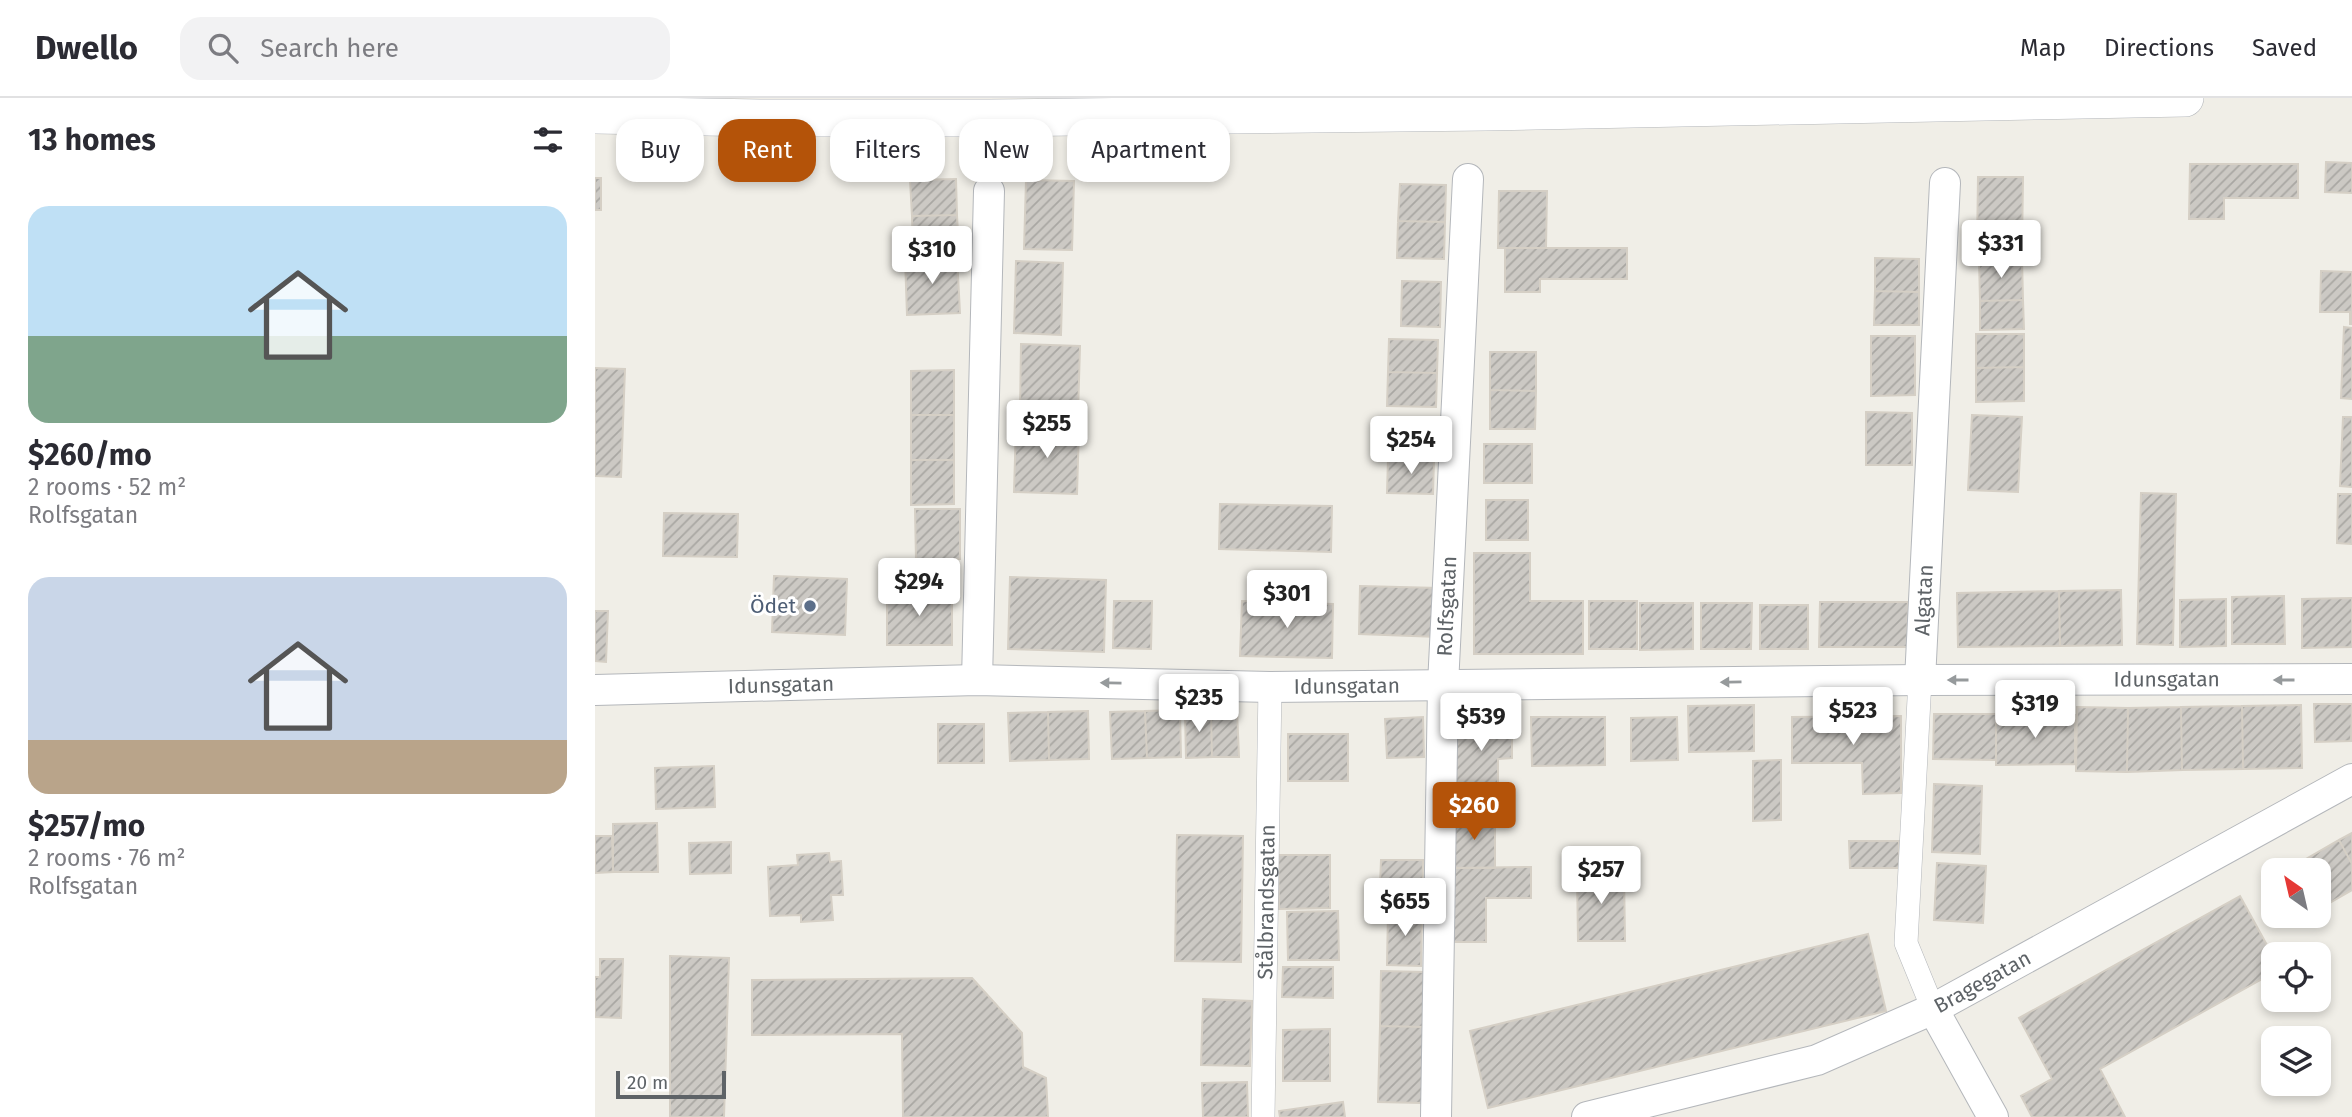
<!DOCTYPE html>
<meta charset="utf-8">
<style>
:root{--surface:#fff;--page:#f2f2f3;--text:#2b2b33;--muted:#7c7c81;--line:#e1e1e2;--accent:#b45309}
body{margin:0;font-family:"Fira Sans",sans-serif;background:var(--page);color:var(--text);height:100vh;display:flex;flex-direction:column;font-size:26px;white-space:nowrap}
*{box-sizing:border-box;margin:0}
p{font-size:23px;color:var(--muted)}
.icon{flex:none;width:38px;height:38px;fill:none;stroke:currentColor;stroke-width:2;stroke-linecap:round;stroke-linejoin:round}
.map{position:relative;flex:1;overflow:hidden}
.drawer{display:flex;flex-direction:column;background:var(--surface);width:595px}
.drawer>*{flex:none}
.banner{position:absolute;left:21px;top:21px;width:665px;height:63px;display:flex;gap:14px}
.needle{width:46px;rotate:326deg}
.fabs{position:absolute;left:1666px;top:760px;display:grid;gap:14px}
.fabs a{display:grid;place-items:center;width:70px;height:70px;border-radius:14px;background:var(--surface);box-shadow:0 4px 10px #0003;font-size:35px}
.scale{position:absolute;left:21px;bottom:18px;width:110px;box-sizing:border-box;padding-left:7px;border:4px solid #5e6367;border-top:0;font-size:19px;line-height:24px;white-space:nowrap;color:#5e6367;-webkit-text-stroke:5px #fff;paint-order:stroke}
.price{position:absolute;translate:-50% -60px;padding:0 16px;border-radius:7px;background:#fff;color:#222;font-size:23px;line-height:46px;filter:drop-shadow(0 2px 4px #0008)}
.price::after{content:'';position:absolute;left:50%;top:42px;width:21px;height:16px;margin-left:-10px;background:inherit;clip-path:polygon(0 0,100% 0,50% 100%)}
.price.selected{background:var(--accent);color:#fff}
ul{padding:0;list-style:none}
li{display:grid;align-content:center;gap:14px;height:371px;padding:0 28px}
li span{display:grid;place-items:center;height:217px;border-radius:21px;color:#555}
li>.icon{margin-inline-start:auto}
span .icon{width:126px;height:126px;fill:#fffc;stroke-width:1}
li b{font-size:30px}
h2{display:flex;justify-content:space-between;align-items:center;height:84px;padding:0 28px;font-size:30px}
.tag{padding:0 24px;border-radius:21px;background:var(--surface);box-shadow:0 4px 10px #0003;font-size:24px;line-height:63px}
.tag.selected{background:var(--accent);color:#fff}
header{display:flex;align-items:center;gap:42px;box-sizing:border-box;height:98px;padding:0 35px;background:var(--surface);border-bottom:2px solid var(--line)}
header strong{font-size:33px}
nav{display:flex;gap:38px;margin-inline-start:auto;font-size:24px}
.search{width:490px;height:63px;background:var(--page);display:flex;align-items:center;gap:18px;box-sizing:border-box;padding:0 24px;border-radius:21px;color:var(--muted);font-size:26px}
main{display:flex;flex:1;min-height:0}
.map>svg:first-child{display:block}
</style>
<header>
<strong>Dwello</strong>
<div class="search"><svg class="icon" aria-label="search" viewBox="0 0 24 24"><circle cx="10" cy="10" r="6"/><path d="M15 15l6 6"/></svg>Search here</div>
<nav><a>Map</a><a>Directions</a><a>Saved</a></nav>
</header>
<main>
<section class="drawer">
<h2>13 homes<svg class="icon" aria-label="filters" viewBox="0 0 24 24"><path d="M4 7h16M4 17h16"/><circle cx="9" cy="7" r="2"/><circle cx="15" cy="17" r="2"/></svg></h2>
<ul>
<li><span style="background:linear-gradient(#bfe0f5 60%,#7fa58c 0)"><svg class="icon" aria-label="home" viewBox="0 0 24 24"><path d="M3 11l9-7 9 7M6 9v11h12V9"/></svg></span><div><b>$260/mo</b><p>2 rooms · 52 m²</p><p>Rolfsgatan</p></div></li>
<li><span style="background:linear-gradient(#c9d6e8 75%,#b9a48a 0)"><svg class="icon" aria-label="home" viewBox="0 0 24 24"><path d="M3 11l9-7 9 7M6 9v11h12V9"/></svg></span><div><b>$257/mo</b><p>2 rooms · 76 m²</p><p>Rolfsgatan</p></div></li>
</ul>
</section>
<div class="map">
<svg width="1757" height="1019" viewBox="0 0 1757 1019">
<defs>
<pattern id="building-hatch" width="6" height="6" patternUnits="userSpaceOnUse" patternTransform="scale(1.75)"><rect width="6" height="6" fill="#ccc9c4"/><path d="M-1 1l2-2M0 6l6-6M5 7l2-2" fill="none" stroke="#a9a7a3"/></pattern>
</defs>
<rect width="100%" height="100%" fill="#f0eee7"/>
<!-- building -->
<path fill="url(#building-hatch)" stroke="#d5cfc5" stroke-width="2" d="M1731,64l26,1v30l-27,-1z
M1595,66h108v34h-74v21h-35z
M1383,79h45l-1,70h-45z
M0,80h6v32h-6z
M361,81l1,36 -45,1 -2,-36z
M431,82l48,1 -2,69 -48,-1z
M805,86l46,1 -1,37 -47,-1z
M904,93h48l-1,57h-48z
M362,117l2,36 -46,2 -1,-37z
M803,123l47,1 -1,37 -47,-1z
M910,150h122v31h-87v13h-35z
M362,158l3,57 -53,2 -2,-57z
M1280,160l44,1v33l-44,-1z
M1427,160l1,42 -43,1 -1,-42z
M421,163l47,2 -2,72 -47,-2z
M1726,173l31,1v52h-2v-12h-30z
M807,183l39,1 -1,45 -39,-1z
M1280,193l44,1v33h-45z
M1428,202l1,29 -44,1v-29z
M1749,229l8,1v71l-11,-1z
M1381,236h48v33l-48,1z
M1276,238h44v59l-44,1z
M794,241l49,1 -1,33 -49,-1z
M426,246l59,2 -2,68 -58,-2z
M895,254h46v39l-46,-1z
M1429,269v34l-48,1v-34z
M0,270l30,1 -4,108 -26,-1z
M359,272v45h-43v-44z
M793,274l49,1 -1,34 -49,-1z
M895,292l46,1 -1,38h-45z
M1271,314l46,1v52h-46z
M316,317h43v45h-43z
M1377,317l50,2 -4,75 -50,-2z
M1748,319h9v70l-12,-1z
M794,324l45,2v35l-46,-1z
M421,327l63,2 -2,67 -63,-2z
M889,346h48v39h-48z
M793,360l46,1 -1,35 -46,-1z
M316,362h43v44l-43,1z
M1546,395l35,1 -3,151 -36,-1z
M1743,396h14v50l-15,-1z
M891,402h42v40h-42z
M625,406l112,2 -1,46 -112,-3z
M320,411h45v50l-44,1z
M69,415l74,1 -1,43 -74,-1z
M879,455h56v48h53v53h-109z
M179,478l73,3 -2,56 -73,-3z
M415,479l96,3 -2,72 -96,-3z
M765,488l79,2 -1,49 -79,-3z
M1526,492l1,55 -62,1 -1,-55z
M292,493l65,1v53h-65z
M1464,493l1,55 -102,1 -1,-54z
M1689,498l1,48h-53v-47z
M1757,500v49l-50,1v-49z
M1631,501v47l-46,1v-47z
M519,503h38l-1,48 -38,-1z
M647,503l91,3 -1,54 -92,-2z
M994,503h48v48h-48z
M1225,504h88l-1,45h-88z
M1045,505h53v46l-53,1z
M1106,505h51l-1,46h-50z
M1165,507h48v44h-48z
M0,513h13l-2,51 -11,-1z
M1719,606h38l-1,37 -36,1z
M1159,607v46l-65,1 -1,-46z
M1706,607l1,63 -59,1 -1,-63z
M1647,608l1,63 -61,1 -1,-63z
M1482,609l51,1 -1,64 -51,-1z
M1586,609l1,63 -55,2 1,-64z
M585,612l1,47 -34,1 -2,-47z
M642,612l2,47h-27l-1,-46z
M493,613l1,48 -40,1 -1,-48z
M550,613l2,47 -35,1 -2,-47z
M616,613l1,46 -26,1 -1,-46z
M453,614l1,48 -39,1 -2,-48z
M1339,616h62v46l-63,-1z
M1401,616l79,1v49l-79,1z
M1306,618v77l-38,1 -1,-31h-70v-46z
M828,619l1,40 -37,1 -2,-39z
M936,619h74v48l-73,1z
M1082,619l1,43 -47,1v-43z
M917,622v38l-14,1v32h-43l1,-70z
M343,626h46v39h-46z
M693,636h60v47h-60z
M1186,662v60l-28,1v-60z
M119,668l1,41 -59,2 -1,-41z
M1339,686l48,2 -2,68 -48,-2z
M858,719h42v51h-42z
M62,725l1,49h-45v-48z
M1757,735v31l-13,-24z
M582,737l66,1 -2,126 -66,-1z
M0,738h17l1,36 -18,1z
M1744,742l13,24v26l-33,19v-39h-23l-2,-4z
M1254,743h50v27h-49z
M136,744v31l-41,1 -1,-31z
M234,755l1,9 11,-1 2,34h-12l2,25 -32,2v-7l-31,1 -2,-49 30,-2 -1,-10z
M683,757h52v53l-51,1z
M786,762h42l-1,51 -43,-1z
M1342,765l49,3 -3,57 -49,-3z
M936,769v31h-45v44h-33v-74z
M1029,773l1,70h-47l-1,-69z
M1645,798l33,60v17l-173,96 25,48h-93l-11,-21 31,-17 -33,-61z
M743,813l1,49h-51l-1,-48z
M793,813h34l-1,55 -34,-1z
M1273,836l18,77 -398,97 -18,-77z
M75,858l59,2 -5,159h-54z
M5,861h23l-2,59 -26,-1v-40h5z
M688,869h50v31l-51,-1z
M786,873l44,1 -1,55 -44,-1z
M377,880l50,55 1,34 23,11 2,39h-145l-1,-83 -150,1v-55z
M608,901l49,2 -2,65 -49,-1z
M785,928l44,1 -2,76 -44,-1z
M735,931v52h-47v-51z
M652,984l1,35h-45l-1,-34z
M748,1004l2,15h-65l-1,-6z"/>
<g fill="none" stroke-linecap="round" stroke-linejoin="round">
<defs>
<g id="pedestrian">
<path d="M1325,582l-14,263 27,66"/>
<path id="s1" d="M668,1019l7,-430"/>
</g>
<g id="minor">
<path d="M382,582l12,-489"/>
<path id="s2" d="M1325,582l25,-497"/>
<path id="s3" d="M0,592l382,-10 293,7 650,-7 432,-1"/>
<path d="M1338,911l60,108"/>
<path id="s4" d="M841,1019l7,-432 25,-506"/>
<path id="s5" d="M992,1019l230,-57 116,-51 419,-230"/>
</g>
<path id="tertiary" d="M0,17l165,3h229l497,-6 699,-14"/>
</defs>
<!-- pedestrian casing -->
<use href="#pedestrian" stroke="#b4b7bb" stroke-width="24"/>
<!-- minor casing -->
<use href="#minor" stroke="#b4b7bb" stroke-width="32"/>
<!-- tertiary casing -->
<use href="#tertiary" stroke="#b4b7bb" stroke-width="38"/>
<!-- pedestrian -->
<use href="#pedestrian" stroke="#fff" stroke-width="23"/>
<!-- minor -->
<use href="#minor" stroke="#fff" stroke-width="30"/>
<!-- tertiary -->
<use href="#tertiary" stroke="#fff" stroke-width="37"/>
</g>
<!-- one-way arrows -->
<defs><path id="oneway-solid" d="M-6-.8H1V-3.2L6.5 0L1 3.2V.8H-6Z" transform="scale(1.75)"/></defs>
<g fill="#969a9c">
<use href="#oneway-solid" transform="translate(1363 582) rotate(180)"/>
<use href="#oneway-solid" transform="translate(1689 582) rotate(180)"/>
<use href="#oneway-solid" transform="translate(1136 584) rotate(179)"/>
<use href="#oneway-solid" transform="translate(516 585) rotate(-179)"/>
</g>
<!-- markers -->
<circle fill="#5c6f8a" stroke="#fff" stroke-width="2.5" cx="215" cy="508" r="7"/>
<g text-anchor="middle" stroke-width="6" stroke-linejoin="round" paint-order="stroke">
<!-- street labels -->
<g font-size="21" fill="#5e6367" stroke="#fff">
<text dy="7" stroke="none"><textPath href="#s2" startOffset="80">Algatan</textPath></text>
<text dy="7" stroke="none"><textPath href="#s4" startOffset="511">Rolfsgatan</textPath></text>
<text dy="7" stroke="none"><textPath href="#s3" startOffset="1572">Idunsgatan</textPath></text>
<text dy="7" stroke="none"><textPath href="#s3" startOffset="186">Idunsgatan</textPath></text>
<text dy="7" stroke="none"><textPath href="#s3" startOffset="752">Idunsgatan</textPath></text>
<text dy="7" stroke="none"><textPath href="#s1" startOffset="215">Stålbrandsgatan</textPath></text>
<text dy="7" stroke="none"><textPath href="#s5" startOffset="420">Bragegatan</textPath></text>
</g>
<!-- service labels -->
<g font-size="21" fill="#4e5e75" stroke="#fff" text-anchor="end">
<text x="201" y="515">Ödet</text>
</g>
</g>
</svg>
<div class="fabs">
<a><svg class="needle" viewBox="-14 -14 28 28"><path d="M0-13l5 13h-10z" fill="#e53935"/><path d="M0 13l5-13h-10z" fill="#7c7c81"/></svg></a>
<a><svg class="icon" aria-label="locate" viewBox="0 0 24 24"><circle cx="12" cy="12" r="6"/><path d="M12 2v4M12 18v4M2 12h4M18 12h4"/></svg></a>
<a><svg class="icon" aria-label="layers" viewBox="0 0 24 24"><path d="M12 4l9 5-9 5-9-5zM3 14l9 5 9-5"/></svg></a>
</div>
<div class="scale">20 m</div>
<b class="price" style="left:1406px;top:182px">$331</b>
<b class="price" style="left:337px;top:188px">$310</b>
<b class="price" style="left:452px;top:362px">$255</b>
<b class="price" style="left:816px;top:378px">$254</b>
<b class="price" style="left:324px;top:520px">$294</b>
<b class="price" style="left:692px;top:532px">$301</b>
<b class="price" style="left:604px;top:636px">$235</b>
<b class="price" style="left:1440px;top:642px">$319</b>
<b class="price" style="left:1258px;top:649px">$523</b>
<b class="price" style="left:886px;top:655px">$539</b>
<b class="price selected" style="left:879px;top:744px">$260</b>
<b class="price" style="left:1006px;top:808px">$257</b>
<b class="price" style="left:810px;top:840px">$655</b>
<div class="banner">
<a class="tag">Buy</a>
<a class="tag selected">Rent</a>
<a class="tag">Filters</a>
<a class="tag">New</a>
<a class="tag">Apartment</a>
</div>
</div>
</main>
